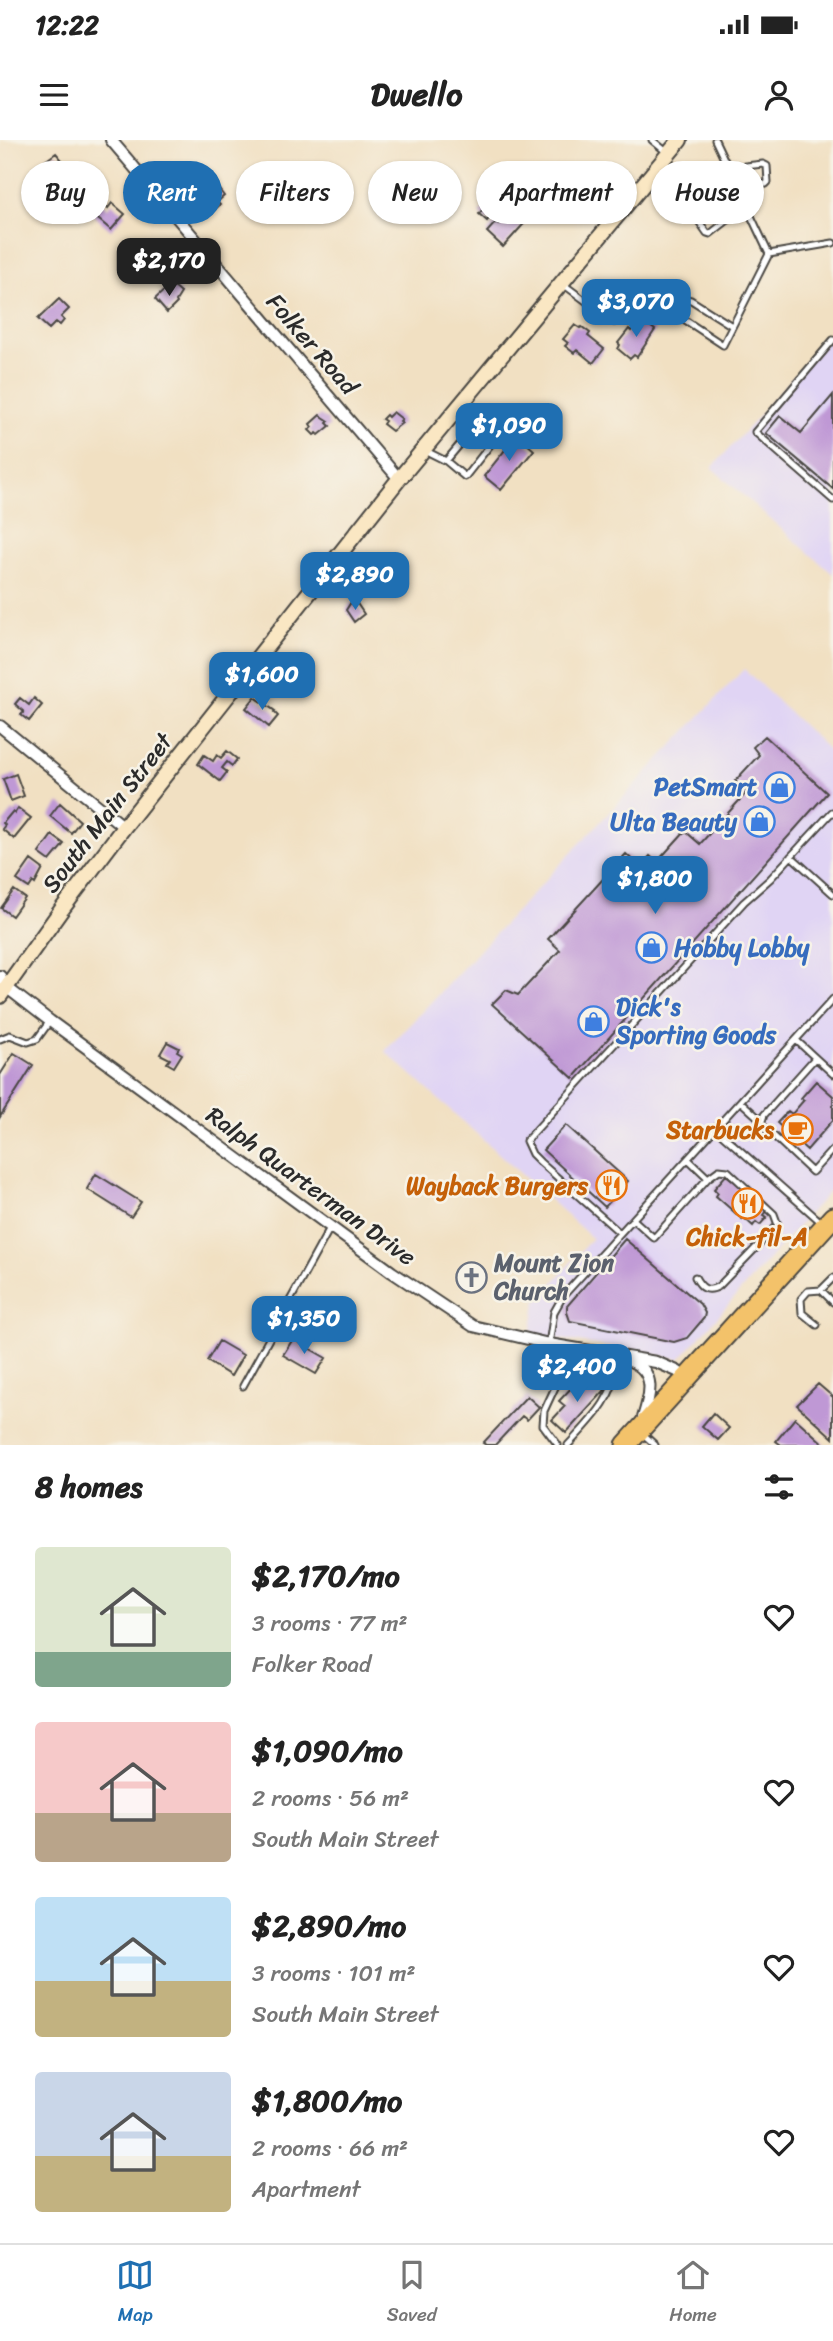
<!DOCTYPE html>
<meta charset="utf-8">
<style>
:root{--surface:#fff;--page:#f2f2f2;--text:#222;--muted:#767676;--line:#e0e0e0;--accent:#1f6fb2}
body{margin:0;font-family:Sriracha,sans-serif;background:var(--page);color:var(--text);height:100vh;display:flex;flex-direction:column;font-size:26px;white-space:nowrap}
*{box-sizing:border-box;margin:0}
p{font-size:23px;color:var(--muted)}
.icon{flex:none;width:38px;height:38px;fill:none;stroke:currentColor;stroke-width:2;stroke-linecap:round;stroke-linejoin:round}
.map{position:relative;height:1305px;overflow:hidden}
.panel{display:flex;flex-direction:column;background:var(--surface);flex:1}
.panel>*{flex:none}
.hud{position:absolute;left:21px;top:21px;width:791px;height:63px;display:flex;gap:14px}
.price{position:absolute;translate:-50% -60px;padding:0 16px;border-radius:14px;background:var(--accent);color:#fff;font-size:23px;line-height:46px;filter:drop-shadow(0 2px 4px #0008)}
.price::after{content:'';position:absolute;left:50%;top:42px;width:21px;height:16px;margin-left:-10px;background:inherit;clip-path:polygon(0 0,100% 0,50% 100%)}
.price.on{background:#222;color:#fff}
ul{padding:0;list-style:none}
li{display:flex;align-items:center;gap:21px;height:175px;padding:0 35px}
li span{display:grid;place-items:center;flex:none;width:196px;height:140px;border-radius:7px;color:#555}
li>.icon{margin-inline-start:auto}
span .icon{width:84px;height:84px;fill:#fffc;stroke-width:1}
li b{font-size:30px}
h2{display:flex;justify-content:space-between;align-items:center;height:84px;padding:0 35px;font-size:30px}
.chip{padding:0 24px;border-radius:32px;background:var(--surface);box-shadow:0 2px 5px #0004;font-size:24px;line-height:63px}
.chip.on{background:var(--accent);color:#fff}
.status{display:flex;justify-content:space-between;align-items:center;height:49px;padding:0 35px;background:var(--surface);direction:ltr}
.status svg{height:19px;fill:currentColor}
header{display:flex;justify-content:space-between;align-items:center;height:91px;padding:0 35px;background:var(--surface);font-size:32px;font-weight:700}
.dock{display:flex;justify-content:space-around;align-items:center;height:98px;border-top:2px solid var(--line);background:var(--surface);font-size:19px;color:var(--muted)}
.dock a{display:grid;justify-items:center;gap:4px}
.dock .on{color:var(--accent)}
.map>svg:first-child{display:block}
</style>
<div class="status"><b>12:22</b><svg viewBox="0 0 49 12"><path d="M0 12V9h3v3zM5 12V6h3v6zM10 12V3h3v9zM15 12V0h3v12zM26 1h20v11H26zM47 4h2v5h-2z"/></svg></div>
<header><svg class="icon" aria-label="menu" viewBox="0 0 24 24"><path d="M4 6h16M4 12h16M4 18h16"/></svg>Dwello<svg class="icon" aria-label="person" viewBox="0 0 24 24"><circle cx="12" cy="8" r="4"/><path d="M4 21q1-7 8-7t8 7"/></svg></header>
<div class="map">
<svg width="833" height="1305" viewBox="0 0 833 1305">
<rect width="100%" height="100%" fill="#f7f3e8"/>
<filter id="ink" filterUnits="userSpaceOnUse"><feTurbulence type="fractalNoise" baseFrequency=".0143" numOctaves="2"/><feDisplacementMap in="SourceGraphic" scale="14" xChannelSelector="R" yChannelSelector="G"/><feConvolveMatrix kernelMatrix="1 2 1 2 8 2 1 2 1" color-interpolation-filters="sRGB"/></filter>
<filter id="wash" filterUnits="userSpaceOnUse"><feTurbulence type="fractalNoise" baseFrequency=".00686" numOctaves="4" result="noise"/><feDisplacementMap in="SourceGraphic" scale="28" xChannelSelector="R" yChannelSelector="G"/><feGaussianBlur stdDeviation="1.57" result="paint"/><feColorMatrix in="noise" values="0 0 0 0 0 0 0 0 0 0 0 0 0 0 0 0 0 1.4 0 .05"/><feComposite in="paint" operator="in"/></filter>
<g filter="url(#wash)">
<rect width="100%" height="100%" fill="#f1e0c2"/>
<!-- built -->
<path fill="#e0d4f4" d="M833,193v241l-121,-106z
M744,529l89,85v433l-153,172 -149,-25 5,-31 56,-65 -207,-187z"/>
<g id="blocks">
<!-- building -->
<path fill="#bf98d5" d="M56,13l6,7 -2,3 -11,10 -4,-2 -4,-7z
M206,43l7,8 4,-4 7,9 -7,6 3,3 -10,8 -7,-9 -3,3 -7,-8 3,-3 -2,-2z
M102,63l6,5 4,-5 13,11 -14,16 -19,-16z
M487,64l8,7 -8,10 -8,-7z
M517,65l13,12 -27,30 -16,-15 9,-10 3,2z
M171,144l10,9 -5,8 1,2 -10,10 -12,-14z
M59,159l10,10 -8,8 3,3 -4,5 -4,-3 -7,7 -11,-10z
M641,179l14,11 -18,27 -3,-2 -4,4 -12,-10 2,-4 -2,-2 11,-14 2,2z
M575,185l5,3 2,-1 8,6 -2,3 16,13 -11,14 -16,-13 -3,3 -9,-7 3,-3 -5,-4z
M833,255v94l-67,-56 14,-17 21,17z
M393,272l9,7 -2,2 2,2 -10,8 -9,-7 2,-3 -3,-2 4,-4 2,2z
M320,275l9,6 -2,2 3,3 -11,9 -2,-2 -3,2 -5,-5 3,-3 -2,-3z
M517,295l17,15 -33,40 -17,-14z
M351,462l2,3 3,-3 8,12 -10,8 -8,-12z
M297,529l10,8 -8,9 1,1 -7,6 -10,-8z
M255,557l20,14 -1,1 4,4 -9,11 -23,-19z
M20,558l9,7 5,-7 8,7 -13,16 -8,-6 3,-3 -9,-8z
M765,596l62,57 -254,285 -81,-74 14,-14 12,5 42,-45 -12,-11 78,-85 14,13 10,-11 7,6 28,-31 15,13 47,-52 -12,-11 24,-26 -6,-8z
M227,611l10,8 -5,7 -5,-4 -5,6 5,4 -7,9 -22,-17 6,-9 9,6 4,-6 4,3z
M16,634l8,22 -13,5 -8,-22z
M60,663l20,18 -9,12 -21,-17z
M18,668l13,10 -17,21 -12,-10 3,-4 -2,-2 10,-12 2,2z
M52,695l12,9 -14,17 -11,-8z
M31,720l12,9 -8,15 -2,-2 -4,6 -12,-8z
M14,750l11,8 -13,18 -11,-8z
M167,902l12,6 -2,3 5,3 -8,13 -7,-4 3,-4 -10,-5z
M14,913l19,12 -33,52v-42z
M816,941l17,15v24l-26,30 -30,-27 11,-12 4,3 12,-14 -3,-2z
M566,985l62,56 -23,26 -62,-57z
M96,1034l45,28 -10,15 -44,-28z
M726,1035l22,17 19,19 -3,4 3,2 -7,8 -4,-3 -3,4 -10,-9 -1,2 -26,-23 2,-3 -4,-4z
M625,1099l75,65 5,9 -1,5 -17,20 -13,4 -104,-21 -3,-9v-6z
M293,1199l33,19 -10,16 -33,-19z
M219,1201l24,14 -12,21 -24,-15z
M592,1237l13,13 -39,43 -14,-13 13,-14 -6,-5 14,-15 6,4z
M818,1244l15,13v41l-36,-33z
M527,1256l12,11 -12,13 -5,-4 -27,29h-9l-3,-2z
M713,1273l16,15 -11,12 -16,-14z
M795,1278l30,27h-44l-5,-4z"/>
</g>
</g>
<g filter="url(#ink)">
<use href="#blocks" fill-opacity="0" stroke="#494642" stroke-width="2"/>
<g fill="none" stroke-linecap="round" stroke-linejoin="round">
<defs>
<path id="lane" d="M652,0l17,14
M715,0l54,114
M728,28l35,-4 4,2 1,16 -2,2 -27,6 -40,26 -1,4 9,13 3,1 36,-28
M563,144l51,38
M732,186l-41,-26 -5,-1 -9,13 2,4 44,29 46,-91 64,-11
M833,200l-78,92 78,68
M424,310l22,11 26,-31 -13,-19
M446,321l19,16 33,-42 -18,-14 -8,9
M791,716l42,38
M0,899l10,-4 18,7 9,-3 13,-18
M796,900l37,34
M815,918l-51,57 -3,9 51,48 21,-23
M741,962l20,18
M716,989l105,93
M633,1079l21,19 54,-60 -20,-19
M620,1093l-80,-71 -8,-8 -6,-13 218,-239 26,-23 62,-67 1,1
M695,1137c6,11 12,16 24,9l59,-61 -4,-11 -46,-43 -9,-1 -11,8
M821,1150l12,-12
M817,1185l-15,-12 -1,-14 7,-8 13,-1 12,12
M549,1204l5,-32 9,-16 270,-297
M243,1246l88,-160
M642,1293l13,12
M558,1305l-15,-20 1,-14 21,-45 2,-19
M568,1305c29,-31 44,-45 53,-88"/>
<path id="street" d="M111,0l288,339
M0,586l124,101
M0,836l6,11 44,34 342,251 81,54 76,18 107,18 21,9 10,7
M630,1221c29,11 19,38 12,60"/>
<path id="secondary" d="M0,856l62,-87 62,-82 275,-348 281,-339"/>
<path id="highway" d="M626,1305l207,-228"/>
</defs>
<!-- lane casing -->
<use href="#lane" stroke="#494642" stroke-width="9"/>
<!-- street casing -->
<use href="#street" stroke="#494642" stroke-width="14"/>
<!-- secondary casing -->
<use href="#secondary" stroke="#494642" stroke-width="18"/>
<!-- highway casing -->
<use href="#highway" stroke="#494642" stroke-width="23"/>
<!-- lane -->
<use href="#lane" stroke="#fff" stroke-width="5"/>
<!-- street -->
<use href="#street" stroke="#fff" stroke-width="10"/>
<!-- secondary -->
<use href="#secondary" stroke="#fae7c3" stroke-width="14"/>
<!-- highway -->
<use href="#highway" stroke="#f3c26a" stroke-width="19"/>
</g>
</g>
<!-- icons -->
<defs>
<symbol id="shop-ring" viewBox="-11 -11 22 22"><circle r="9.5" fill="#f7f3e8" stroke="#3f7fe0" stroke-width="1.5"/><path d="M-5-2.5h2.3a2.7 3.5 0 0 1 5.4 0H5L5.5 6h-11ZM-1.5-2.5h3a1.5 2.3 0 0 0-3 0Z" fill="#3f7fe0"/></symbol>
<symbol id="cafe-ring" viewBox="-11 -11 22 22"><circle r="9.5" fill="#f7f3e8" stroke="#e8710a" stroke-width="1.5"/><path d="M-5.5-4.5H6V0H3Q3 3.5 0 3.5H-2.5Q-5.5 3.5-5.5 0ZM3-3.2v2h1.7v-2ZM-6 4.5H4V6H-6Z" fill="#e8710a"/></symbol>
<symbol id="restaurant-ring" viewBox="-11 -11 22 22"><circle r="9.5" fill="#f7f3e8" stroke="#e8710a" stroke-width="1.5"/><path d="M-5-6h1v4h1v-4h1v4h1v-4h1v5L-1.5 .5V6h-2V.5L-5-1ZM5-6V6H3V1.5H1.5Q1.5-4 5-6Z" fill="#e8710a"/></symbol>
<symbol id="church-ring" viewBox="-11 -11 22 22"><circle r="9.5" fill="#f7f3e8" stroke="#6b7280" stroke-width="1.5"/><path d="M-1.2-6h2.4v3.5h3.3v2.4h-3.3V6h-2.4V-.1h-3.3v-2.4h3.3Z" fill="#6b7280"/></symbol>
</defs>
<g fill-rule="evenodd">
<use href="#shop-ring" x="762" y="630" width="35" height="35"/>
<use href="#shop-ring" x="742" y="664" width="35" height="35"/>
<use href="#shop-ring" x="634" y="790" width="35" height="35"/>
<use href="#shop-ring" x="576" y="864" width="35" height="35"/>
<use href="#cafe-ring" x="780" y="972" width="35" height="35"/>
<use href="#restaurant-ring" x="594" y="1028" width="35" height="35"/>
<use href="#restaurant-ring" x="730" y="1046" width="35" height="35"/>
<use href="#church-ring" x="454" y="1120" width="35" height="35"/>
</g>
<g text-anchor="middle" stroke-width="5" stroke-linejoin="round" paint-order="stroke">
<!-- street labels -->
<g font-size="24" fill="#2b2b2b" stroke="#f7f3e8">
<text transform="translate(312 204) rotate(49)" y="8">Folker Road</text>
<text transform="translate(107 673) rotate(-52)" y="8">South Main Street</text>
<text transform="translate(311 1046) rotate(36)" y="8">Ralph Quarterman Drive</text>
</g>
<!-- shop labels -->
<g font-size="24" font-weight="bold" fill="#366cbe" stroke="#f7f3e8" text-anchor="end">
<text x="757" y="655">PetSmart</text>
<text x="737" y="690">Ulta Beauty</text>
<text x="674" y="816" text-anchor="start">Hobby Lobby</text>
<text x="616" y="875" text-anchor="start">Dick's<tspan x="616" dy="28">Sporting Goods</tspan></text>
</g>
<!-- food labels -->
<g font-size="24" font-weight="bold" fill="#c56008" stroke="#f7f3e8" text-anchor="end">
<text x="774" y="998">Starbucks</text>
<text x="588" y="1054">Wayback Burgers</text>
<text x="747" y="1105" text-anchor="middle">Chick-fil-A</text>
</g>
<!-- worship labels -->
<g font-size="24" font-weight="bold" fill="#5b616d" stroke="#f7f3e8" text-anchor="start">
<text x="494" y="1131">Mount Zion<tspan x="494" dy="28">Church</tspan></text>
</g>
</g>
</svg>
<b class="price on" style="left:169px;top:158px">$2,170</b>
<b class="price" style="left:636px;top:199px">$3,070</b>
<b class="price" style="left:509px;top:323px">$1,090</b>
<b class="price" style="left:355px;top:472px">$2,890</b>
<b class="price" style="left:262px;top:572px">$1,600</b>
<b class="price" style="left:655px;top:776px">$1,800</b>
<b class="price" style="left:304px;top:1216px">$1,350</b>
<b class="price" style="left:577px;top:1264px">$2,400</b>
<div class="hud">
<a class="chip">Buy</a>
<a class="chip on">Rent</a>
<a class="chip">Filters</a>
<a class="chip">New</a>
<a class="chip">Apartment</a>
<a class="chip">House</a>
</div>
</div>
<section class="panel">
<h2>8 homes<svg class="icon" aria-label="filters" viewBox="0 0 24 24"><path d="M4 7h16M4 17h16"/><circle cx="9" cy="7" r="2"/><circle cx="15" cy="17" r="2"/></svg></h2>
<ul>
<li><span style="background:linear-gradient(#dfe7d0 75%,#7fa58c 0)"><svg class="icon" aria-label="home" viewBox="0 0 24 24"><path d="M3 11l9-7 9 7M6 9v11h12V9"/></svg></span><div><b>$2,170/mo</b><p>3 rooms · 77 m²</p><p>Folker Road</p></div><svg class="icon" aria-label="heart" viewBox="0 0 24 24"><path d="M12 20l-8-8c-3-5 5-10 8-4 3-6 11-1 8 4z"/></svg></li>
<li><span style="background:linear-gradient(#f6c9c9 65%,#b9a48a 0)"><svg class="icon" aria-label="home" viewBox="0 0 24 24"><path d="M3 11l9-7 9 7M6 9v11h12V9"/></svg></span><div><b>$1,090/mo</b><p>2 rooms · 56 m²</p><p>South Main Street</p></div><svg class="icon" aria-label="heart" viewBox="0 0 24 24"><path d="M12 20l-8-8c-3-5 5-10 8-4 3-6 11-1 8 4z"/></svg></li>
<li><span style="background:linear-gradient(#bfe0f5 60%,#c2b280 0)"><svg class="icon" aria-label="home" viewBox="0 0 24 24"><path d="M3 11l9-7 9 7M6 9v11h12V9"/></svg></span><div><b>$2,890/mo</b><p>3 rooms · 101 m²</p><p>South Main Street</p></div><svg class="icon" aria-label="heart" viewBox="0 0 24 24"><path d="M12 20l-8-8c-3-5 5-10 8-4 3-6 11-1 8 4z"/></svg></li>
<li><span style="background:linear-gradient(#c9d6e8 60%,#c2b280 0)"><svg class="icon" aria-label="home" viewBox="0 0 24 24"><path d="M3 11l9-7 9 7M6 9v11h12V9"/></svg></span><div><b>$1,800/mo</b><p>2 rooms · 66 m²</p><p>Apartment</p></div><svg class="icon" aria-label="heart" viewBox="0 0 24 24"><path d="M12 20l-8-8c-3-5 5-10 8-4 3-6 11-1 8 4z"/></svg></li>
</ul>
</section>
<nav class="dock">
<a class="on"><svg class="icon" aria-label="map" viewBox="0 0 24 24"><path d="M3 6l6-2 6 2 6-2v14l-6 2-6-2-6 2zM9 4v14M15 6v14"/></svg>Map</a>
<a><svg class="icon" aria-label="saved" viewBox="0 0 24 24"><path d="M7 4h10v16l-5-4-5 4z"/></svg>Saved</a>
<a><svg class="icon" aria-label="home" viewBox="0 0 24 24"><path d="M3 11l9-7 9 7M6 9v11h12V9"/></svg>Home</a>
</nav>
